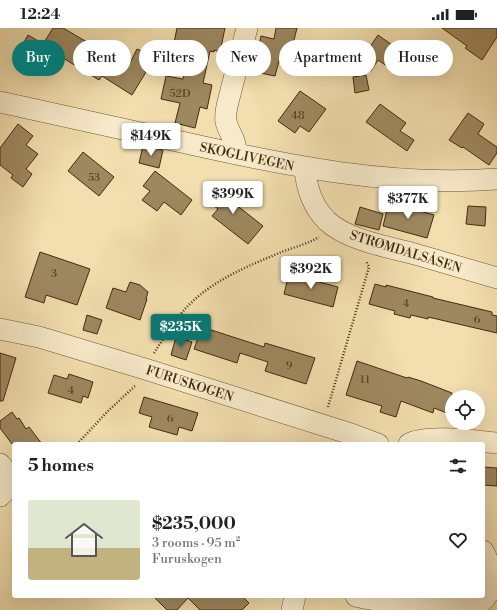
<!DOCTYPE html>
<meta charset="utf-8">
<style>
:root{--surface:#fff;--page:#f2f2f2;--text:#202124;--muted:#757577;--line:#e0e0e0;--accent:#0f766e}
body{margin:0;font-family:"Libre Bodoni",serif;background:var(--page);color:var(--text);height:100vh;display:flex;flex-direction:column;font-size:15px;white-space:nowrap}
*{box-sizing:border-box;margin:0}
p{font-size:13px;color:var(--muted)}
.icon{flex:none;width:22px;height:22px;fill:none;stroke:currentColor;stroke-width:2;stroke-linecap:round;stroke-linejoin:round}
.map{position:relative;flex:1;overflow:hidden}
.panel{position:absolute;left:12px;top:414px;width:473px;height:156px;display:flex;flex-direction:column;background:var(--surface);border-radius:4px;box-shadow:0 4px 16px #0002}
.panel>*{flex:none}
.guide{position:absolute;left:12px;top:12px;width:473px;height:36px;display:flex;gap:8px}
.buttons{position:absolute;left:445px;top:362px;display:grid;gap:8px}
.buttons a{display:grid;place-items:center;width:40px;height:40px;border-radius:50%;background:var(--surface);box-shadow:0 4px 16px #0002;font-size:20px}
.price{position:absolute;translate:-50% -34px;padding:0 9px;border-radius:4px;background:#fff;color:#222;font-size:13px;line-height:26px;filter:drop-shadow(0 1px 2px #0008)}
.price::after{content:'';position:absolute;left:50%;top:24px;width:12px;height:9px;margin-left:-6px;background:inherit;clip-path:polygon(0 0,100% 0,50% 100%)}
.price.current{background:var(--accent);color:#fff}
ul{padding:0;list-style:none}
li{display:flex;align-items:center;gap:12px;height:100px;padding:0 16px}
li+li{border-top:1px solid var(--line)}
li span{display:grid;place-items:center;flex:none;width:112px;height:80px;border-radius:4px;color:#555}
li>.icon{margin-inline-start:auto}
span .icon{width:48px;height:48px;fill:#fffc;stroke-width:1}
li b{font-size:17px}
h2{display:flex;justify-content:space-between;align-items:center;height:48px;padding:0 16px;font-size:17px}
.tag{padding:0 14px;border-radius:18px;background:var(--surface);box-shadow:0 4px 16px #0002;font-size:14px;line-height:36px}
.tag.current{background:var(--accent);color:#fff}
.status{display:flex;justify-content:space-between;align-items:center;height:28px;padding:0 20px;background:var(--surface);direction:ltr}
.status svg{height:11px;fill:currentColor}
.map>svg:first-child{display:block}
</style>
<div class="status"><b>12:24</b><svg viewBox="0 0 49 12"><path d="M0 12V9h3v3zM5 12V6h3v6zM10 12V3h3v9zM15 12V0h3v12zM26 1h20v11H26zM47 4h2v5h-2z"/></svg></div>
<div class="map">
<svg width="497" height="582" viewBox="0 0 497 582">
<rect width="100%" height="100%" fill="#f2deae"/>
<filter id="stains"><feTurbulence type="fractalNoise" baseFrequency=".005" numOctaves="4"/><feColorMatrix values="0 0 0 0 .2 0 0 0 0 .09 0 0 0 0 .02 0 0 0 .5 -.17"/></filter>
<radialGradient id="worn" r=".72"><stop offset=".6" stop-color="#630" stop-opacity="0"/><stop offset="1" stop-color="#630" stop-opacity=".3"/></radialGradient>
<!-- building -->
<path fill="#9e8860" stroke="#432b0c" d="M53,0h10l24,14 -3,5 25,15 2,-3 16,10 10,-20 14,6 -7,16 2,1 -14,23 -30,-19 -3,4 -36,-22 1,-1 -21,-13z
M177,0h48l-5,24 -6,-2v2l-4,-1 -7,32 9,2 -5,24 -7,-2 -5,21 -20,-5 5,-20 -19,-4 5,-23 17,3 8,-32 -17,-4z
M276,0h21l-4,16 5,1 -5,19 -14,-3 -4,15 -20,-4 4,-15 -2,-1 4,-20 13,3z
M442,0h55v9l-15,23 -17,-12 2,-2z
M28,7l12,7 -9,14 -11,-7z
M378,7l34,24 -12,16 -22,-15 -7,11 -12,-8z
M366,47l3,15 -14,3 -2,-16z
M300,63l26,18 -17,23 -9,-6 -5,7 -17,-12z
M380,76l26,19 -6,8 14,9 -7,11 -41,-29z
M468,85l16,11 -6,10 19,13v6l-8,12 -26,-18 -1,1 -13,-8z
M18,96l15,12 -7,9 12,9 -12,15 6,5 -9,13 -12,-9 2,-3 -13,-10v-17z
M143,118l20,4 -4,18 -20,-5z
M83,124l31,25 -15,19 -31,-25z
M155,143l37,29 -11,15 -17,-13 -7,9 -15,-11 8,-9 -7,-5z
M218,154l11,9 -4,5 38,30 -15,18 -36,-28 6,-7 -13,-10z
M389,174l45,13 -7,23 -44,-12z
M468,178l18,1 -1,19 -19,-2z
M360,179l23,7 -4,16 -24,-6z
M40,224l50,17 -13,36 -31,-10 -2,8 -19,-6z
M289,246l49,13 -5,20 -49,-13z
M130,254l10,3 8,7 -2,7h1l-7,21 -34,-12 7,-20 13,4z
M375,256l11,3v-2l47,12v1l59,14v3l5,1v17l-69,-16v2l-17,-4 -1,3 -16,-4 1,-3 -26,-7z
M87,287l15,5 -5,14 -14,-4z
M202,299l62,20 1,-4 50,15 -9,26 -41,-13 3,-9 -28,-9 -3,10 -43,-14z
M176,309l16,5 -6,18 -15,-5z
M0,325l16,5 -13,43h-3z
M357,333l50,17 1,-1 13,4 31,12v22l-18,-7 -1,5 -32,-12 -5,16 -16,-5 2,-6 -36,-11z
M69,346l24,8 -5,16 -5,-2 -2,7 -33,-10 6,-18 13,4z
M144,369l54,16 -6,18 -13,-4 -2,8 -28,-8 3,-10 -13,-4z
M12,384l5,7 2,-1 7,11 3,-2 13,17h-30l-12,-16v-7z
M483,439l14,1v18l-14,-1z
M153,568h89l7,7 -7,7h-42l-12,-12 -11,12h-10z"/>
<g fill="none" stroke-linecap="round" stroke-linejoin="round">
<defs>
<path id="minor" d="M0,74c62,14 124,27 186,41 102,23 206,44 311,36
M236,126c0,-16 -6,-18 -10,-32 -1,-5 0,-11 1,-16l20,-78
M305,140c1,19 8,39 22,53 20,19 61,26 88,33 27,8 55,16 82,24
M0,301l39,8 106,32 206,65 27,10
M409,416c17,-10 67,-3 88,-1
M0,436l14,18
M0,468l14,-14
M356,568c28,7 95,14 121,9 7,-4 12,-11 14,-19 3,-13 -2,-24 -8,-35
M292,582l3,-14"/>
</defs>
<!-- minor casing -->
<use href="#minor" stroke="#6f5834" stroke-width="22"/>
<!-- path -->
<path stroke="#432b0c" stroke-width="2.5" stroke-dasharray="1 2" stroke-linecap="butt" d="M154,325c10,-15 20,-32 32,-45 24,-26 59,-41 91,-54 13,-6 29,-9 42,-17
M328,379l41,-140 -3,-6
M77,416l31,-33 28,-26"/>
<!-- minor -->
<use href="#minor" stroke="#f7eaca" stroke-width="21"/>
</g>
<g text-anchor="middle" stroke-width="4" stroke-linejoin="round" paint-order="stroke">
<!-- number labels -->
<g font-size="11" fill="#5a4221">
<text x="180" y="69">52D</text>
<text x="298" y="91">48</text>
<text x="94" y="153">53</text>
<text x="54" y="249">3</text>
<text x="406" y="279">4</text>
<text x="477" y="295">6</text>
<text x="289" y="341">9</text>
<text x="365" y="355">11</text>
<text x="71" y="366">4</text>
<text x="170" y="394">6</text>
</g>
<!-- street labels -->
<g font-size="13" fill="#432b0c" stroke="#f7eaca">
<text transform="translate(247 128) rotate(12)" y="5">SKOGLIVEGEN</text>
<text transform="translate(406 223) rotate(17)" y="5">STRØMDALSÅSEN</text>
<text transform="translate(190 355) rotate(18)" y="5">FURUSKOGEN</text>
</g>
</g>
<rect width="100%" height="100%" filter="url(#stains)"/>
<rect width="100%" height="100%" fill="url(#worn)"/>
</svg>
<div class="buttons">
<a><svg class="icon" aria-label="locate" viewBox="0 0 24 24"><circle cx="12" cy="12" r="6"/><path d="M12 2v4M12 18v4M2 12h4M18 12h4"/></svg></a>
</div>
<b class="price" style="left:151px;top:129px">$149K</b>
<b class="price" style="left:233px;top:187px">$399K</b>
<b class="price" style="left:408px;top:192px">$377K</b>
<b class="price" style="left:311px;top:262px">$392K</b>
<b class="price current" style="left:181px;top:320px">$235K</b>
<div class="guide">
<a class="tag current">Buy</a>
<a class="tag">Rent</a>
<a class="tag">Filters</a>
<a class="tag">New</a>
<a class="tag">Apartment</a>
<a class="tag">House</a>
</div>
<section class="panel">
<h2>5 homes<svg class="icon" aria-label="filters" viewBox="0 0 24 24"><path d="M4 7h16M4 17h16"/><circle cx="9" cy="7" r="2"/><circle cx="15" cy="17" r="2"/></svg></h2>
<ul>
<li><span style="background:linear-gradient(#dfe7d0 60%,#c2b280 0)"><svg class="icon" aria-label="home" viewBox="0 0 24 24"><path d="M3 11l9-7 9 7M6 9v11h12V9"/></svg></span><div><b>$235,000</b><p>3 rooms · 95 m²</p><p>Furuskogen</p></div><svg class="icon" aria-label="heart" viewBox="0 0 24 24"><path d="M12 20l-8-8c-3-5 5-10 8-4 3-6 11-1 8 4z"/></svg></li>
</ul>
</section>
</div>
